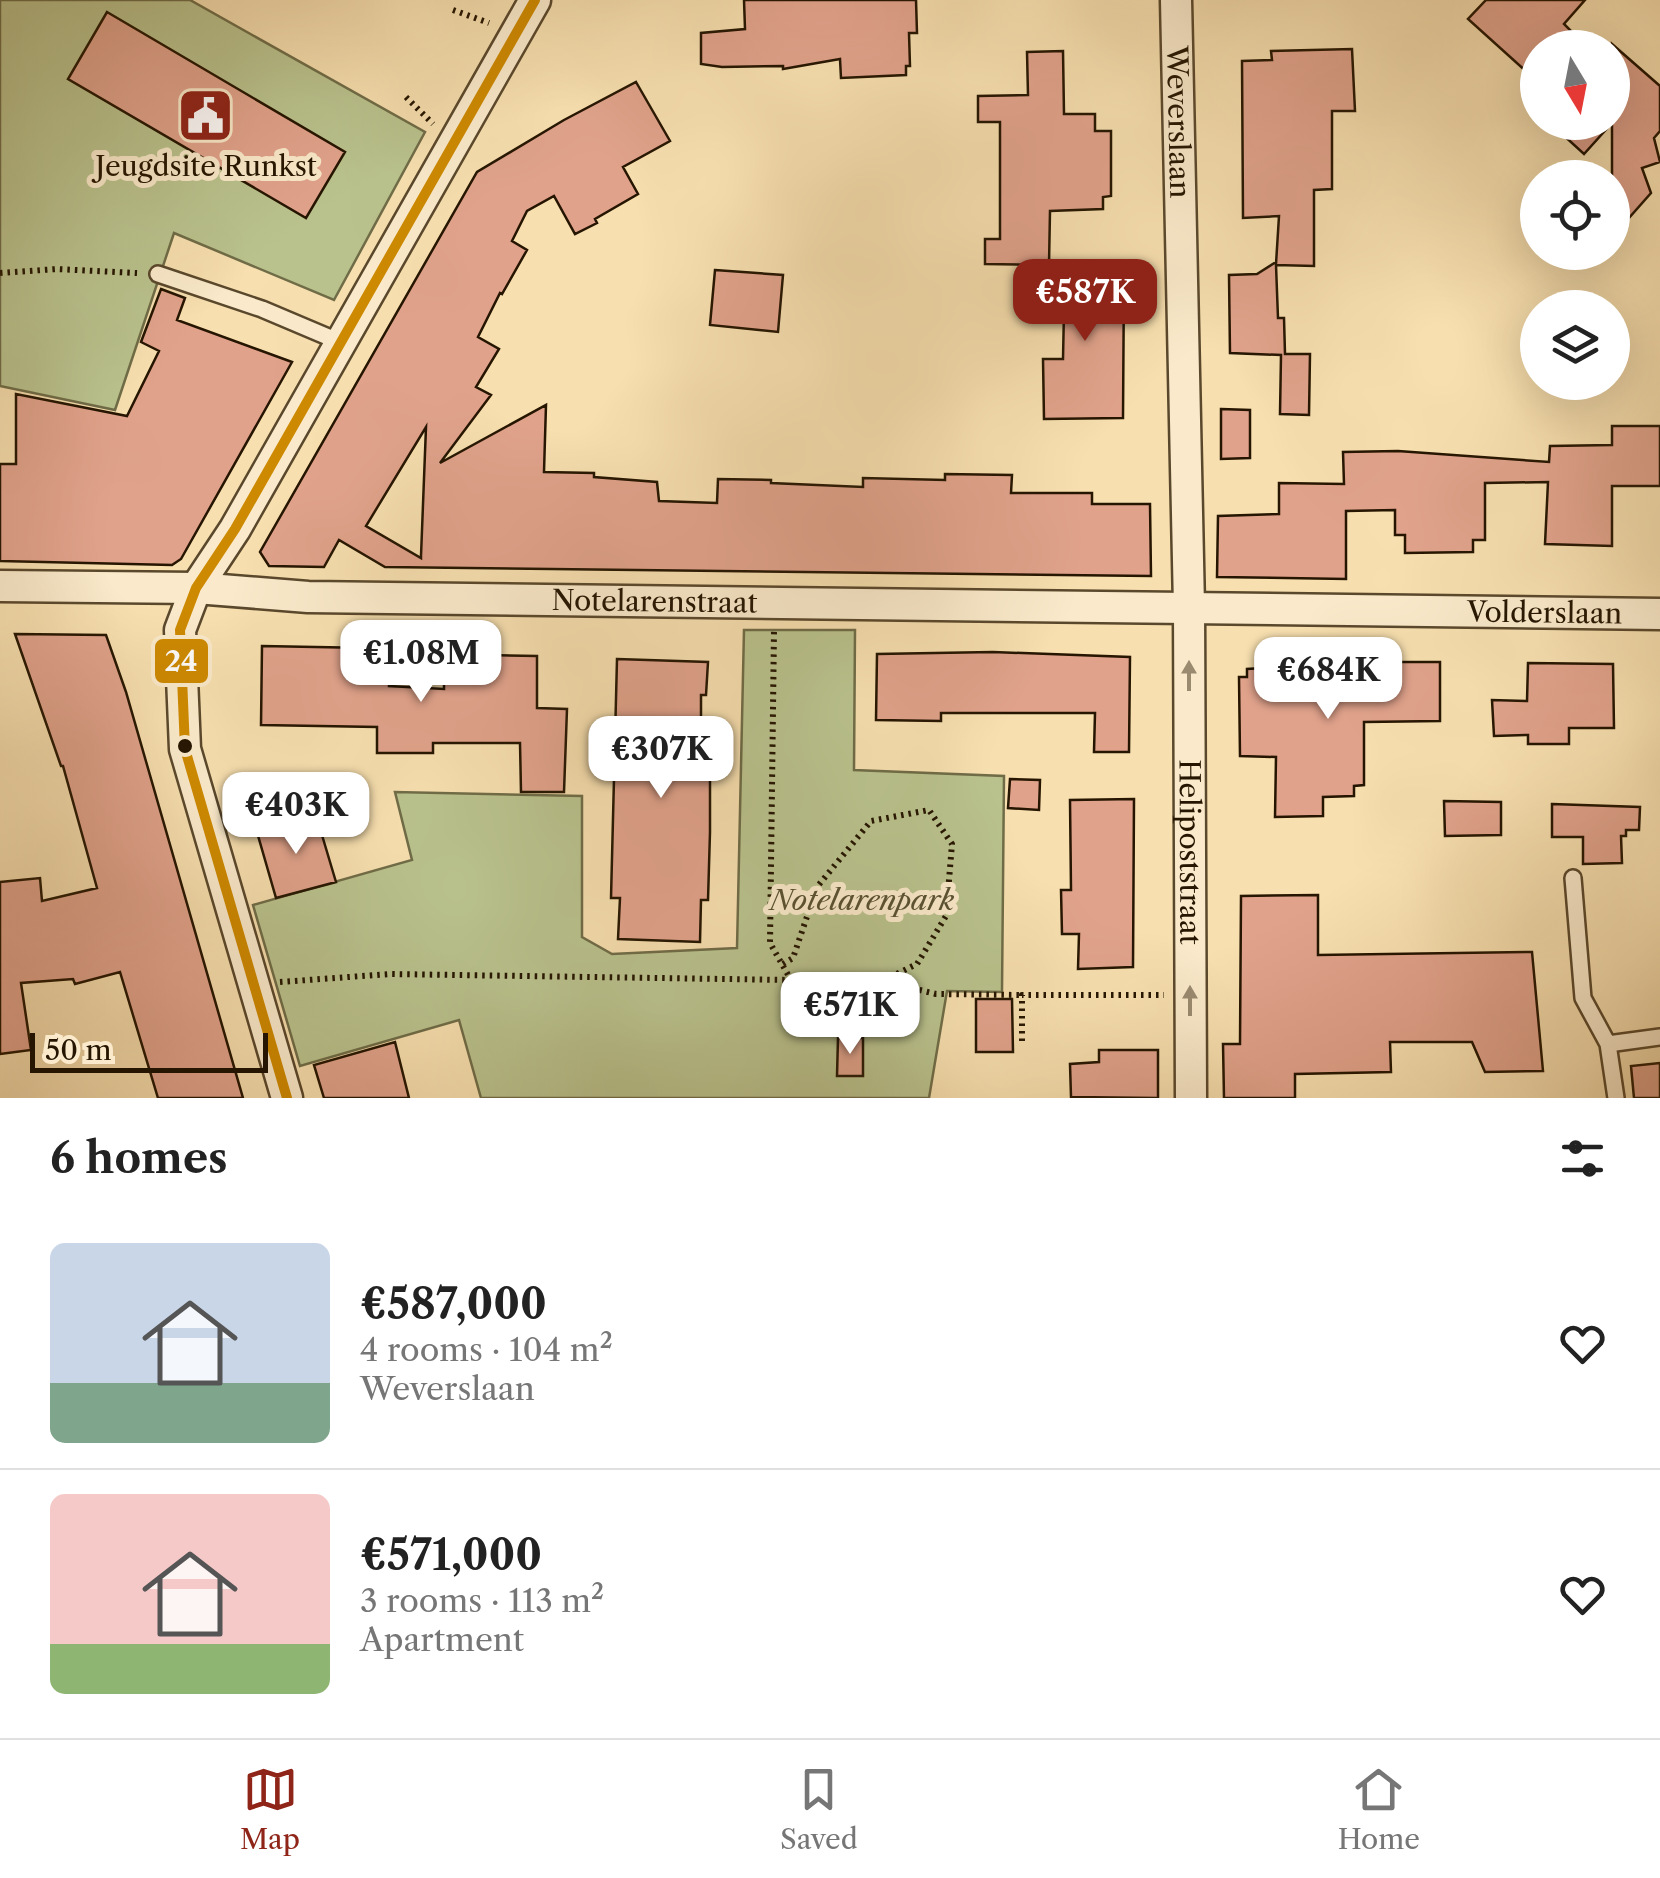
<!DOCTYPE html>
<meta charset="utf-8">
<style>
:root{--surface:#fff;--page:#f2f2f2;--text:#222;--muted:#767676;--line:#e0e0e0;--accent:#8f2418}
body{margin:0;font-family:"Libre Caslon Text",serif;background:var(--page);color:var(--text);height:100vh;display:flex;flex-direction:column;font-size:38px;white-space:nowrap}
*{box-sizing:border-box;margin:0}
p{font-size:32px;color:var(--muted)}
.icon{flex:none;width:55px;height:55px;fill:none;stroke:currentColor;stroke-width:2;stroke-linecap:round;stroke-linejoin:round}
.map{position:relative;height:1098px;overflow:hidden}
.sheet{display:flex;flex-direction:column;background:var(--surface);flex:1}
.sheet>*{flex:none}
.needle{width:65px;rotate:170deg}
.tools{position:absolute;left:1520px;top:30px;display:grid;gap:20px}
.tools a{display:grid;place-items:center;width:110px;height:110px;border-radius:50%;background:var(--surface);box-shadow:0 10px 40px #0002;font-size:50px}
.scale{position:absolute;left:30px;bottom:25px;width:238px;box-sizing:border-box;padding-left:10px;border:5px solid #251501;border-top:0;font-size:28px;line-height:35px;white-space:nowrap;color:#251501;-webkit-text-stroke:8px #faeacb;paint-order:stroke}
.price{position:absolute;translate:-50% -85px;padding:0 22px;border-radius:20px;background:#fff;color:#222;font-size:32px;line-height:65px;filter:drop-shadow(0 2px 5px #0008)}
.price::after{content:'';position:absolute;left:50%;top:60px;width:30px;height:22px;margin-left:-15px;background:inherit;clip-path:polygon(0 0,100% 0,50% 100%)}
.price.active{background:var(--accent);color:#fff}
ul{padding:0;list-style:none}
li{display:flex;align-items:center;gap:30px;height:250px;padding:0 50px}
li+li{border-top:2px solid var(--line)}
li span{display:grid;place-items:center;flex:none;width:280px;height:200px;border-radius:15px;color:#555}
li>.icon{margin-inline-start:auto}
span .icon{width:120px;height:120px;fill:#fffc;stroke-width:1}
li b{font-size:42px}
h2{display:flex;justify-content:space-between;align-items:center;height:120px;padding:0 50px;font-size:42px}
.menu{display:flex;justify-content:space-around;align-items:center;height:140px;border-top:2px solid var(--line);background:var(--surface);font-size:28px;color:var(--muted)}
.menu a{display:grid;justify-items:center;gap:5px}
.menu .active{color:var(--accent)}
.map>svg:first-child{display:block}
</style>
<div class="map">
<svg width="1660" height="1098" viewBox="0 0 1660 1098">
<rect width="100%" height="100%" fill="#f7dfaf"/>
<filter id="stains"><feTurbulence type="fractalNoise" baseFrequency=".002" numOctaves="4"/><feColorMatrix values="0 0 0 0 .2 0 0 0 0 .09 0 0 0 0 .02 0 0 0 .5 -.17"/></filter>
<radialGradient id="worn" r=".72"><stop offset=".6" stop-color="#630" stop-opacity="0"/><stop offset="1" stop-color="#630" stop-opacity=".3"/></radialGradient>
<!-- green -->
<path fill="#b9c28d" stroke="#6f6c47" stroke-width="2.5" d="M0,0h190l235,132 -91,168 -160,-67 -59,177 -115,-24z
M744,630h111l-1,140 150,6 -2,216 -55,-1 -18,107h-448l-22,-78 -159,46 -47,-161 159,-45 -17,-68 187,4v141l30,17 125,-6z"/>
<!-- building -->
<path fill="#e0a28b" stroke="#251501" stroke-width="2.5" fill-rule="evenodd" d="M744,0h172l1,33h-8l1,33h-4v9l-65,3 -1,-19 -57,10v-3l-61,1 -21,-3v-31l44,-4z
M1486,0h99l-21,24 9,9 -14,15h-21v34l-70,-63z
M107,12l238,140 -39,66 -238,-139z
M1612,44l48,42v45l-6,7 6,24 -18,6 9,25 -23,26 -16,-13v-83l-28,31 -35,-32h63z
M1352,49l3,62h-23v78l-18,1v76l-38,-1 2,53h6l1,36h25l-1,61 -29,-1 1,-59 -51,-2 -1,-78 28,-1 19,-12v2l3,-48 -36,2 -1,-157 30,-1 -1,-9z
M1063,51l1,63h31v17h16v65l-8,1v12l-53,2 -1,54 -64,-1v-25h15v-117h-22v-26l50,-1 -1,-43z
M636,82l34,59 -47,26 15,27 -43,25 2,4 -22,11 -21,-38 -27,15 -15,30 15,9 -25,44 -2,-1 -22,44 21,12 -23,38 15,8 -51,68 106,-58 -2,67 50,1v4l63,5 2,19 58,2 1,-24 53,1v3l92,4v-9l82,2v-6l67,1 -1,18h81v11h58l1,72 -766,-9 -46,-27 -15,27 -55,-1 -9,-14 217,-380 87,-52zM426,427l-5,129v2l-55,-32z
M1040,265l35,1v6l49,1 -1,145 -79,1 -1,-60h20l1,-49h-24z
M715,270l68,5 -5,57 -68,-7z
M161,289l24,9 -8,22 115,42 -111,197 -9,6 -172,-4v-97h16v-70l111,22 32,-65 -18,-9z
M1221,409l29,1v48l-29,1z
M1612,426h48v60h-48v60l-67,-2 3,-62 -63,1v57h-12v12l-68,1v-18h-10v-25l-49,1v68l-129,-2 1,-61 61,-2v-31l65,1 -1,-32 55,-1 151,11 1,-16 62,-1z
M15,634l91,1 20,57 117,406h-85l-38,-126 -45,12 -2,-5 -52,4 10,67 -31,4v-172l40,-4 2,23 55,-13 -34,-122h-2z
M262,646l106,2v27h21v11l55,3v-35l93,2v52l30,1 -3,83h-43l-1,-49h-87v10h-56v-26l-116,-2z
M993,652l137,5 -1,95h-35l1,-39h-154v8l-65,-1 1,-66z
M617,659l91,3 -2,33h-5v53h9v84l-2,68h-7l-1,42 -82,-3 2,-41h-9z
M1358,662h82v59l-76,1v63l-10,1v10l-31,1v19l-48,1 1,-60 -36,-1 -1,-79h8v-8z
M1528,663l85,1 1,64h-45v16h-41v-9l-34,1 -2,-36 35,1z
M1010,779l30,1 -1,30 -31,-2z
M1134,799l-1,168 -55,2 1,-35h-17l-1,-44h10l-1,-90z
M1444,801l57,1v33l-56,1z
M1552,804l88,3 -1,23h-13v6h-5l1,27 -39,1v-27h-31z
M316,815l20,67 -60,16 -19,-66z
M1318,895v60l214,-3 11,119 -58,1 -13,-30h-82l1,30 -96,2v24h-71l-1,-54h17l1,-148z
M976,999h36l1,53h-37z
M838,1038h25v38h-26z
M395,1042l14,56h-85l-10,-33z
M1099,1050h59v48l-87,-1 -1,-33 29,-2z
M1660,1063v35h-26l-3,-32z"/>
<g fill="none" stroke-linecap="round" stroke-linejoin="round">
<defs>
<path id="service" d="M158,274l104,35 78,33
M1573,878l10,120 25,46 8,54
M1608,1044l52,-7"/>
<g id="minor">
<path id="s1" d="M1176,0l13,607 2,491"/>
<path id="s2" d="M0,586l196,2 112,9 1352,17"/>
<path d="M287,1098l-102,-349 -5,-119 16,-42 39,-59 300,-529"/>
</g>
</defs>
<!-- service casing -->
<use href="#service" stroke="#5a482c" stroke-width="20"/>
<!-- minor casing -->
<use href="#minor" stroke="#5a482c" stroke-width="35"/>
<!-- path -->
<path stroke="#251501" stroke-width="6" stroke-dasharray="2.5 5" stroke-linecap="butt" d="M453,10l36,13
M406,97l27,27
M0,273l57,-4 80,4
M783,964l10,-6 24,-71 54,-66 58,-11 23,34 -6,72 -29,48 -35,17 -91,-1
M883,981l53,13 86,1
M280,982l110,-8 401,6 -21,-37 4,-313
M845,1038l2,-57
M1022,1041v-46h142"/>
<!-- service -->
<use href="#service" stroke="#faeacb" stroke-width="15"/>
<!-- minor -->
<use href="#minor" stroke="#faeacb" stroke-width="30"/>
<defs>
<path id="bus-1" d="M287,1098l-102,-349 -5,-119 16,-42 39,-59 300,-529"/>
</defs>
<!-- bus-1 casing -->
<use href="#bus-1" stroke="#faeacb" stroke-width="18"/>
<!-- bus-1 -->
<use href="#bus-1" stroke="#cd8900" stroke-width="10"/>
</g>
<!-- one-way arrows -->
<defs><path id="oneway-solid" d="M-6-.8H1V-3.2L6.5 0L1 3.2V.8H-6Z" transform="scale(2.5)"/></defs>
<g fill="#9a8a70">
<use href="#oneway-solid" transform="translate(1189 676) rotate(-90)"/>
<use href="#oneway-solid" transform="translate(1190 1001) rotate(-90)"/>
</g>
<!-- icons -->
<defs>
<symbol id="civic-square" viewBox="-11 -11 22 22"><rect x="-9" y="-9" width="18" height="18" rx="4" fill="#8f2418" stroke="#faeacb"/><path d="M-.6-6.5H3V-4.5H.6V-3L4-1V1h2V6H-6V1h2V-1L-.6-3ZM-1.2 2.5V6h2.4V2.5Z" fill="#fff"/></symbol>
</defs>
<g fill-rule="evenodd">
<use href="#civic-square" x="174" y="84" width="63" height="63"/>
</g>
<!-- markers -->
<circle fill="#251501" stroke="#faeacb" stroke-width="4" cx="185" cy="746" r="9"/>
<g text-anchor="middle" stroke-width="10" stroke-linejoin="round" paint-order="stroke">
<!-- street labels -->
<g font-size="28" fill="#251501" stroke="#faeacb">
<text dy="10" stroke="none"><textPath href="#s1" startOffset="122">Weverslaan</textPath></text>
<text dy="10" stroke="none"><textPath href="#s2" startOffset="655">Notelarenstraat</textPath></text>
<text dy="10" stroke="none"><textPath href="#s2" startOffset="1545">Volderslaan</textPath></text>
<text dy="10" stroke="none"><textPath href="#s1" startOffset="852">Helipoststraat</textPath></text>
</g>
<!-- poi labels -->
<g font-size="28" fill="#251501" stroke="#faeacb">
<text x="206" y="176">Jeugdsite Runkst</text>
</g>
<!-- park labels -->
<g font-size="28" font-style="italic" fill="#595232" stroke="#faeacb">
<text x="862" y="910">Notelarenpark</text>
</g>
</g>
<rect stroke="#faeacb" stroke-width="4" x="153" y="637" width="57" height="48" rx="10" fill="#cd8900"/>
<g font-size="28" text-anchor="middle" font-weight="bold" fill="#fff">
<text x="181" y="671">24</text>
</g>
<rect width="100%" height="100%" filter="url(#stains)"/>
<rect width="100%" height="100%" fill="url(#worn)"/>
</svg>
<div class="tools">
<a><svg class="needle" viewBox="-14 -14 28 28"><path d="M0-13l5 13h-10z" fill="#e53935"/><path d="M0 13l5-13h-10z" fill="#767676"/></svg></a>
<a><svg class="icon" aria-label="locate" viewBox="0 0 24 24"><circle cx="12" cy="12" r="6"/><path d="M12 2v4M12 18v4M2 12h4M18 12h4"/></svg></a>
<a><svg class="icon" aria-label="layers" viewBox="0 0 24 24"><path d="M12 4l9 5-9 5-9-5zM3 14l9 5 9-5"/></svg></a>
</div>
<div class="scale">50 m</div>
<b class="price active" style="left:1085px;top:344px">€587K</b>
<b class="price" style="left:421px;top:705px">€1.08M</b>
<b class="price" style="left:1328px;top:722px">€684K</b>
<b class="price" style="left:661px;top:801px">€307K</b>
<b class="price" style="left:296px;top:857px">€403K</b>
<b class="price" style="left:850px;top:1057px">€571K</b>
</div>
<section class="sheet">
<h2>6 homes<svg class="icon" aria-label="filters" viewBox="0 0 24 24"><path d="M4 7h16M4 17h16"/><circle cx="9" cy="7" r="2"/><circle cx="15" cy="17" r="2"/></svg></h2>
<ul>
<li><span style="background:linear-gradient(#c9d6e8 70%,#7fa58c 0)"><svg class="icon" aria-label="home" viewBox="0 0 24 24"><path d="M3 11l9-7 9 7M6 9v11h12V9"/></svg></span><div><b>€587,000</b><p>4 rooms · 104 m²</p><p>Weverslaan</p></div><svg class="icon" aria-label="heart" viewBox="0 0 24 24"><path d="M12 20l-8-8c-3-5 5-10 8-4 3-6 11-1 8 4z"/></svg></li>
<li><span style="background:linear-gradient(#f6c9c9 75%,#8fb573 0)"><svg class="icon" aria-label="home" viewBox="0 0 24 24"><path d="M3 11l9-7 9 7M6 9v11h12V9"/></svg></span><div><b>€571,000</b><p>3 rooms · 113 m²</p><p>Apartment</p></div><svg class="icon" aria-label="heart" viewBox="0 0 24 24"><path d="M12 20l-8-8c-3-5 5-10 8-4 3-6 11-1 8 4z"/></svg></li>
</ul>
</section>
<nav class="menu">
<a class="active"><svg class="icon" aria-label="map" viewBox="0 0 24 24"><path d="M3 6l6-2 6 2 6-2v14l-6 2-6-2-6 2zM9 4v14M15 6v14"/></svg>Map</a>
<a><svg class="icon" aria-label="saved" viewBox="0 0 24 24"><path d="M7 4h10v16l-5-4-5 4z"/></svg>Saved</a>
<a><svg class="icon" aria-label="home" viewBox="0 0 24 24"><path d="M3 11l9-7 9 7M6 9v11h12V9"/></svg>Home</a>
</nav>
